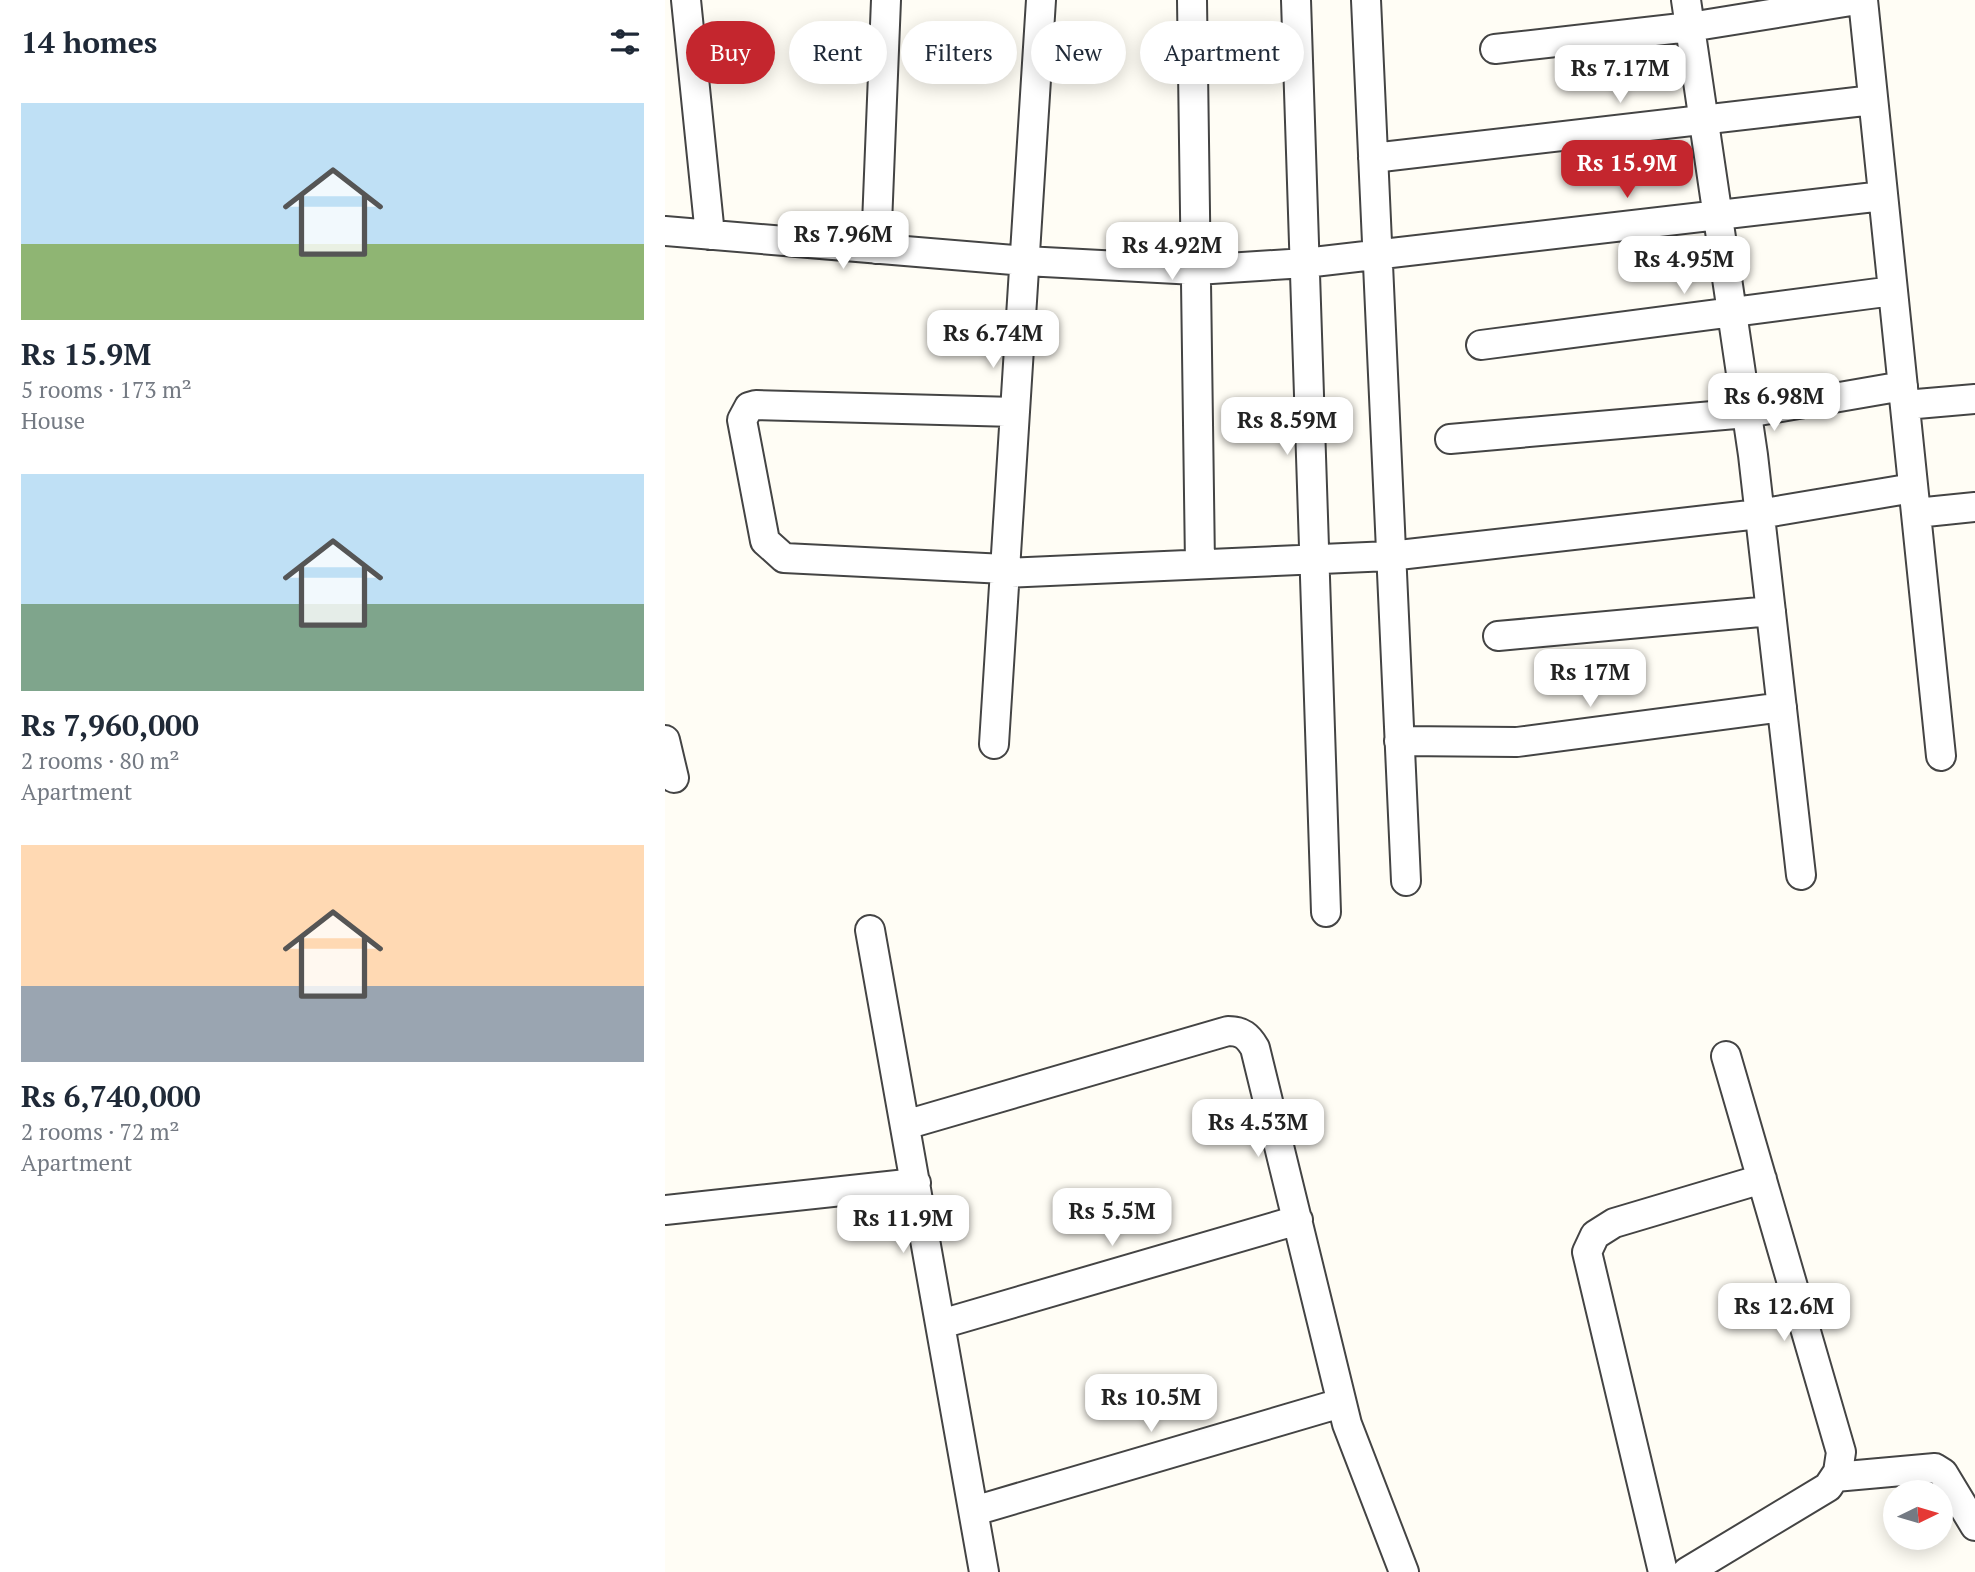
<!DOCTYPE html>
<meta charset="utf-8">
<style>
:root{--surface:#fff;--page:#f2f2f3;--text:#1f2937;--muted:#747a83;--accent:#c4262e}
body{margin:0;font-family:"PT Serif",serif;background:var(--page);color:var(--text);height:100vh;display:flex;flex-direction:column;font-size:26px;white-space:nowrap}
*{box-sizing:border-box;margin:0}
p{font-size:23px;color:var(--muted)}
.icon{flex:none;width:38px;height:38px;fill:none;stroke:currentColor;stroke-width:2;stroke-linecap:round;stroke-linejoin:round}
.map{position:relative;flex:1;overflow:hidden}
.panel{display:flex;flex-direction:column;background:var(--surface);width:665px}
.panel>*{flex:none}
.guide{position:absolute;left:21px;top:21px;width:665px;height:63px;display:flex;gap:14px}
.needle{width:46px;rotate:85deg}
.tools{position:absolute;left:1218px;top:1480px;display:grid;gap:14px}
.tools a{display:grid;place-items:center;width:70px;height:70px;border-radius:50%;background:var(--surface);box-shadow:0 4px 18px #0003;font-size:35px}
.price{position:absolute;translate:-50% -60px;padding:0 16px;border-radius:14px;background:#fff;color:#222;font-size:23px;line-height:46px;filter:drop-shadow(0 2px 4px #0008)}
.price::after{content:'';position:absolute;left:50%;top:42px;width:21px;height:16px;margin-left:-10px;background:inherit;clip-path:polygon(0 0,100% 0,50% 100%)}
.price.on{background:var(--accent);color:#fff}
ul{padding:0;list-style:none}
li{display:grid;align-content:center;gap:14px;height:371px;padding:0 21px}
li span{display:grid;place-items:center;height:217px;border-radius:0px;color:#555}
li>.icon{margin-inline-start:auto}
span .icon{width:126px;height:126px;fill:#fffc;stroke-width:1}
li b{font-size:30px}
h2{display:flex;justify-content:space-between;align-items:center;height:84px;padding:0 21px;font-size:30px}
.tag{padding:0 24px;border-radius:32px;background:var(--surface);box-shadow:0 4px 18px #0003;font-size:24px;line-height:63px}
.tag.on{background:var(--accent);color:#fff}
main{display:flex;flex:1;min-height:0}
.map>svg:first-child{display:block}
</style>
<main>
<section class="panel">
<h2>14 homes<svg class="icon" aria-label="filters" viewBox="0 0 24 24"><path d="M4 7h16M4 17h16"/><circle cx="9" cy="7" r="2"/><circle cx="15" cy="17" r="2"/></svg></h2>
<ul>
<li><span style="background:linear-gradient(#bfe0f5 65%,#8fb573 0)"><svg class="icon" aria-label="home" viewBox="0 0 24 24"><path d="M3 11l9-7 9 7M6 9v11h12V9"/></svg></span><div><b>Rs 15.9M</b><p>5 rooms · 173 m²</p><p>House</p></div></li>
<li><span style="background:linear-gradient(#bfe0f5 60%,#7fa58c 0)"><svg class="icon" aria-label="home" viewBox="0 0 24 24"><path d="M3 11l9-7 9 7M6 9v11h12V9"/></svg></span><div><b>Rs 7,960,000</b><p>2 rooms · 80 m²</p><p>Apartment</p></div></li>
<li><span style="background:linear-gradient(#ffd9b3 65%,#9aa5b1 0)"><svg class="icon" aria-label="home" viewBox="0 0 24 24"><path d="M3 11l9-7 9 7M6 9v11h12V9"/></svg></span><div><b>Rs 6,740,000</b><p>2 rooms · 72 m²</p><p>Apartment</p></div></li>
</ul>
</section>
<div class="map">
<svg width="1310" height="1572" viewBox="0 0 1310 1572">
<rect width="100%" height="100%" fill="#fffdf5"/>
<g fill="none" stroke-linecap="round" stroke-linejoin="round">
<defs>
<path id="minor" d="M21,0l24,235
M527,0l8,564
M631,0l30,912
M701,0l40,881
M1021,0l67,455 48,420
M1198,0l78,756
M830,49l195,-22 167,-27
M708,158l500,-58
M0,231l360,30 171,9 109,-7 578,-67
M211,249l10,-249
M816,345l412,-54
M1240,405l70,-6
M785,439l297,-26 156,-27
M1251,513l59,-6
M340,569l-221,-11 -19,-17 -23,-121 7,-13 7,-2 259,7
M340,573l385,-17 369,-42 154,-26
M833,636l273,-25
M0,740l9,38
M734,741l118,1 265,-35
M329,744l47,-744
M205,930l114,642
M240,1125l323,-94c14,0 20,5 27,17l92,376 57,148
M0,1210l251,-27
M276,1324l357,-104
M1170,1477l100,-9 8,5 32,53
M309,1511l367,-108
M998,1572l-76,-320 8,-17 19,-12 148,-44
M1022,1572l141,-85 10,-15 3,-20 -115,-396"/>
</defs>
<!-- minor casing -->
<use href="#minor" stroke="#444" stroke-width="32"/>
<!-- minor -->
<use href="#minor" stroke="#fff" stroke-width="28"/>
</g>
</svg>
<div class="tools">
<a><svg class="needle" viewBox="-14 -14 28 28"><path d="M0-13l5 13h-10z" fill="#e53935"/><path d="M0 13l5-13h-10z" fill="#747a83"/></svg></a>
</div>
<b class="price" style="left:955px;top:105px">Rs 7.17M</b>
<b class="price on" style="left:962px;top:200px">Rs 15.9M</b>
<b class="price" style="left:178px;top:271px">Rs 7.96M</b>
<b class="price" style="left:507px;top:282px">Rs 4.92M</b>
<b class="price" style="left:1019px;top:296px">Rs 4.95M</b>
<b class="price" style="left:328px;top:370px">Rs 6.74M</b>
<b class="price" style="left:1109px;top:433px">Rs 6.98M</b>
<b class="price" style="left:622px;top:457px">Rs 8.59M</b>
<b class="price" style="left:925px;top:709px">Rs 17M</b>
<b class="price" style="left:593px;top:1159px">Rs 4.53M</b>
<b class="price" style="left:447px;top:1248px">Rs 5.5M</b>
<b class="price" style="left:238px;top:1255px">Rs 11.9M</b>
<b class="price" style="left:1119px;top:1343px">Rs 12.6M</b>
<b class="price" style="left:486px;top:1434px">Rs 10.5M</b>
<div class="guide">
<a class="tag on">Buy</a>
<a class="tag">Rent</a>
<a class="tag">Filters</a>
<a class="tag">New</a>
<a class="tag">Apartment</a>
</div>
</div>
</main>
